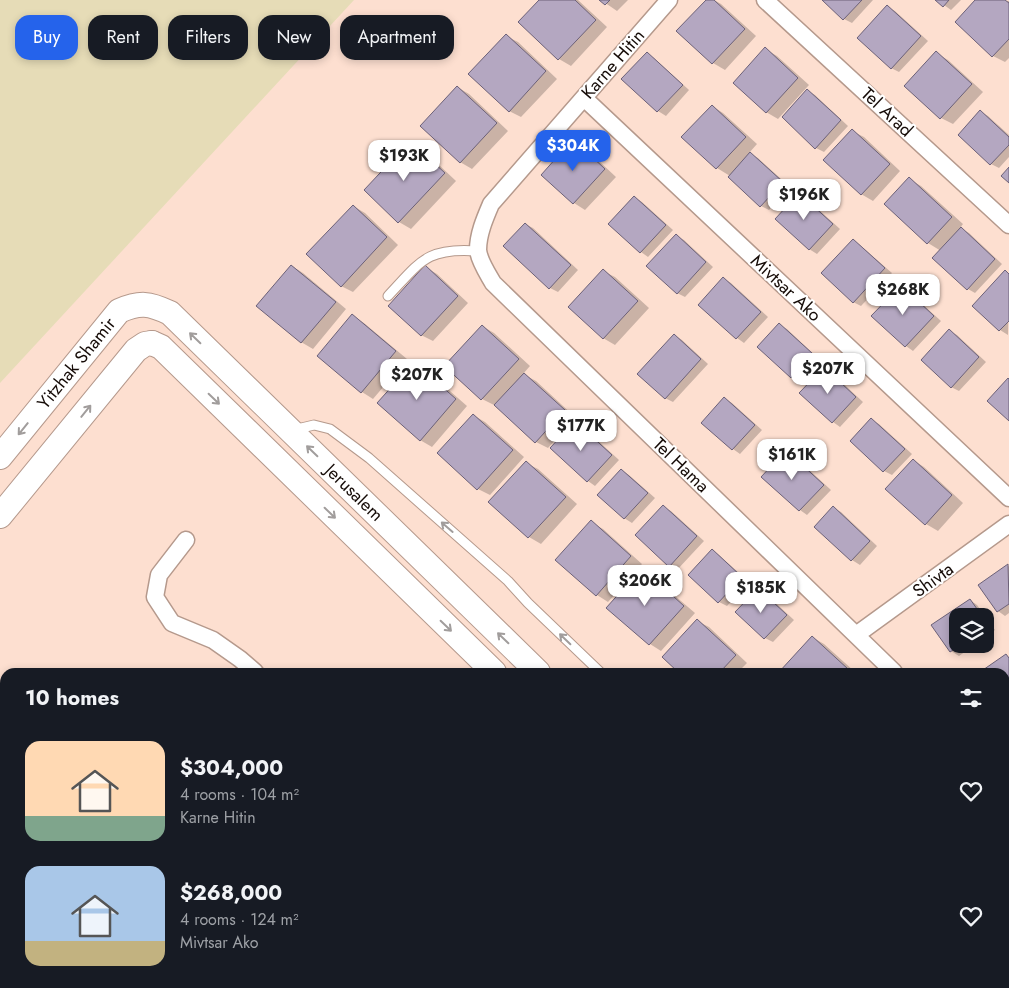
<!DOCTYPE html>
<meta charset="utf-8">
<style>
:root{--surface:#171b24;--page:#20242c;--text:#f1f3f6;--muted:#9ea1a6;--accent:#2563eb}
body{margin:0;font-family:Jost,sans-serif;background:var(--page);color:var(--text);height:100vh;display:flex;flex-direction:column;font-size:19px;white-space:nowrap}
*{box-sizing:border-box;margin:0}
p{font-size:16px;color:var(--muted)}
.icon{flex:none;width:28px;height:28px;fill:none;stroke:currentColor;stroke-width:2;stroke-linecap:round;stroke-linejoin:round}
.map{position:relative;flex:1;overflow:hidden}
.panel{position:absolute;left:0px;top:668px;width:1010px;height:321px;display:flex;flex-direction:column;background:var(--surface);border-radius:15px 15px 0 0;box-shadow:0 2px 8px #0003}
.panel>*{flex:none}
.hud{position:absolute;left:15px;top:15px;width:500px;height:45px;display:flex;gap:10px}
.controls{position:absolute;left:949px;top:608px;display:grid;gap:10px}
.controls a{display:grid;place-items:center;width:45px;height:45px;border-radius:10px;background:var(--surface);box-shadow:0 2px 8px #0003;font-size:25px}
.price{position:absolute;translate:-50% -42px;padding:0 11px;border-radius:10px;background:#fff;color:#222;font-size:16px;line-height:32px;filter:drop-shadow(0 1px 2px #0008)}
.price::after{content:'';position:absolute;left:50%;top:30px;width:15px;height:11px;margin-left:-8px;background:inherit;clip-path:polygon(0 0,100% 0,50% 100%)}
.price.current{background:var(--accent);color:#fff}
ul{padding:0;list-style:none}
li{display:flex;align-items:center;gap:15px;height:125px;padding:0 25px}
li span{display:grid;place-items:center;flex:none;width:140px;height:100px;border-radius:15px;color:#555}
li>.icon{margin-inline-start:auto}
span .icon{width:60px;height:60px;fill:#fffc;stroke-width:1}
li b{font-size:21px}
h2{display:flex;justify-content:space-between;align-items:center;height:60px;padding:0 25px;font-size:21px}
.tag{padding:0 18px;border-radius:15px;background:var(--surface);box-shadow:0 2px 8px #0003;font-size:18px;line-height:45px}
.tag.current{background:var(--accent);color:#fff}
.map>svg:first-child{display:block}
</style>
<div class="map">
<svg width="1009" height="988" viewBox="0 0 1009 988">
<rect width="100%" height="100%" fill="#fddfd0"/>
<!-- green -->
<path fill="#b5ccad" d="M1005,831l4,4v144l-4,2z
M879,984h120l-8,4h-108z"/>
<!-- sand -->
<path fill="#e6dcb7" d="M0,0h354l-354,383z"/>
<!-- shadow -->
<path fill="#0003" d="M541,0h37l29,27 -36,39 -12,-7z
M601,0h27l-11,11z
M707,0h7l7,4 35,32 -31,34 -12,-7z
M823,0h50l-21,23 -8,-4z
M937,0h24l-10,10z
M976,0l33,1v57l-4,4 -12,-6z
M887,7l8,4 33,30 -29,31 -8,-4z
M506,36l12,6 39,37 -36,38 -12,-6z
M765,49l12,7 32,29 -31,34 -12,-7z
M936,53l12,7 35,32 -30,32 -12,-6z
M647,54l7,4 35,32 -23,26 -8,-5 -35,-32z
M457,87l12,7 39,37 -36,38 -12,-7z
M808,91l7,4 33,31 -24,26 -8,-4z
M712,106l11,7 34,31 -8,9 9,5 32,29 -21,23 -8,-4 -31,-29v-1l-13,-8z
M981,112l7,4 21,19v22l-10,11 -8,-4z
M852,131l12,6 36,34 -27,30 -12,-7z
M574,141l11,7 31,29 -31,33 -11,-7 -31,-28z
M410,142l12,7 34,32 -45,48 -12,-7z
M909,179l12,7 42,38 -3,4 9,5 33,31 -27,29 -7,-4 -27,-38 -13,-8 -42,-39z
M799,195l8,4 33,30 -23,25 -8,-5z
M634,197l8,5 31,28 -25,27 -7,-5 -31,-28z
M353,206l12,7 33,32 -45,47 -12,-6z
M525,224l8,4 45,42 -20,22 -8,-4 -45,-42z
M676,236l8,4 29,27 -28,30 -8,-4z
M853,241l7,4 32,28 -31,33 -8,-4z
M292,266l11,7 43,36 -33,40 -12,-7z
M425,267l12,7 31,29 -35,38 -12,-6z
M603,271l12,6 34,31 -34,37 -12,-7z
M1005,272l4,2 -1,61 -8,-5 -26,-24z
M724,279l7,4 37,34 -24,26 -7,-5 -37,-33z
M901,286l7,5 33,30 -28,30 -7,-5 -33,-30z
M352,316l12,7 43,36 -34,40 -11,-7z
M779,325l8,4 32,30 -20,22 -8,-4z
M482,326l12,7 36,33 -7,8 13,7 40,37 -28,30 -12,-6 -41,-38 -1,1 -12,-6z
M949,331l8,4 29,27 -27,29 -8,-4z
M674,335l8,5 26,24 -35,38 -8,-4z
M414,363l12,7 41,36 -35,41 -12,-7z
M824,369l8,4 31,29 -23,25 -7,-5 -32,-29z
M725,399l7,4 30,27 -22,24 -7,-5z
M473,415l12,7 39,35 -34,38 -12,-6z
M871,420l8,4 33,30 -20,21 -8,-4 -32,-30z
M575,422l8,5 36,33 -24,26 -7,-5 -36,-33z
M786,451l8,5 37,34 -24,25 -7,-5 -37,-33z
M913,460l11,7 39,36 -25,28 -12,-7z
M526,463l12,6 39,35 -36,40 -12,-7 -39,-35z
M621,470l8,5 26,23 -23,25 -8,-5z
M663,507l8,4 33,30 -27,29 -7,-4z
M833,508l8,4 36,34 -17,19 -8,-5 -37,-33z
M591,522l12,7 39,35 -34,38 -11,-7 -40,-35z
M712,550l7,5 30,27 -22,24 -8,-4 -30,-27z
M1009,566v47l-4,3 -7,-5 -18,-26z
M642,570l11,7 42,36 -34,38 -11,-7 -42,-36z
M758,589l8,5 28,26 -21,22 -8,-4 -28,-26z
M970,600l7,5 18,25 -10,7v-21h-27v28h18l-17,12 -8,-5 -18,-25z
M697,621l12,6 38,36 -9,9h-58l-17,-15z
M812,637l12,7 31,28h-75z
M1006,656l3,1v59l-4,3v-47h-23z"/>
<!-- building -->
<path fill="#b4a7c1" stroke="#6c6178" d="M539,0h36l21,20 -38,40 -40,-38z
M599,0h11l-5,5z
M706,0h8l31,29 -33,35 -36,-33z
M822,0h40l-19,20z
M935,0h14l-6,7z
M975,0h30l4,3v36l-17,18 -37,-35z
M887,5l34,31 -30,33 -34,-31z
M506,34l40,37 -37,41 -41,-38z
M765,47l33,31 -32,35 -33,-30z
M936,51l36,33 -32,35 -36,-33z
M647,52l36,33 -26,27 -36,-33z
M457,86l40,37 -37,40 -40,-37z
M807,89l34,31 -26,29 -33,-32z
M712,105l34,32 -30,32 -35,-32z
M980,110l29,27v8l-19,20 -32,-30z
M852,129l38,35 -29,31 -38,-35z
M573,139l32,30 -32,35 -32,-29z
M410,141l35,32 -47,50 -34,-33z
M750,152l33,30 -23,25 -32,-30z
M1009,167v16l-8,-7z
M909,177l43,40 -25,27 -43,-40z
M799,193l34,31 -24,26 -34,-31z
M634,196l32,29 -26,28 -32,-29z
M353,205l34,32 -46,50 -35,-33z
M525,223l46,42 -22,24 -46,-43z
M961,227l34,32 -28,31 -35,-32z
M676,234l30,28 -29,32 -31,-28z
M853,239l32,29 -32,35 -32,-30z
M291,265l45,37 -35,41 -45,-37z
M425,265l33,31 -37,40 -33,-30z
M603,269l35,32 -35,38 -35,-32z
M1005,270l4,4v47l-10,10 -27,-25z
M723,277l38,35 -25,27 -38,-34z
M901,285l33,31 -29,31 -34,-31z
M352,314l44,37 -35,42 -44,-37z
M779,323l34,31 -22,24 -34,-31z
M482,325l37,34 -38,41 -37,-34z
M949,329l30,28 -28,31 -30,-28z
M674,334l27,25 -36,40 -28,-25z
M414,362l42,37 -36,42 -43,-38z
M824,367l32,30 -24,26 -33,-30z
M524,373l41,37 -30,33 -41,-38z
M1008,378l1,1v42l-22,-20z
M724,397l31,28 -23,25 -31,-27z
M473,414l40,36 -36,40 -40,-37z
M871,418l34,31 -22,23 -33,-31z
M575,421l37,34 -25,27 -37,-34z
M786,450l38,35 -25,26 -38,-34z
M913,459l39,36 -27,30 -40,-36z
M526,461l40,36 -38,41 -40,-36z
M621,469l27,24 -24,26 -27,-24z
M663,505l34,31 -28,31 -34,-32z
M833,506l37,35 -19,20 -37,-34z
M591,520l40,36 -35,40 -41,-36z
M712,549l30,28 -24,26 -30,-28z
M1008,564l1,40 -12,8 -19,-27z
M642,568l42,38 -35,39 -43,-37z
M758,588l29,27 -23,24 -29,-27z
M970,599l12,17h-24v28h4l-12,8 -19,-27z
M697,619l39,36 -16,17h-42l-16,-15z
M812,636l36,33 -4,3h-65z
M1006,654l3,4v49l-4,3v-38h-25z"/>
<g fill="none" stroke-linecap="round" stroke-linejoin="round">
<defs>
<path id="service" d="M388,296c33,-35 39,-49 90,-45
M293,430l21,-5 16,4 39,29 139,123 20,22 72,69"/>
<path id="minor" d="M669,0l-178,204c-6,14 -13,30 -13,46 1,11 10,24 15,33l401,389
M765,0l244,225
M584,98l425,400
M186,540l-27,35 -4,22 17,26 41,17 27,19 15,13
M856,635l153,-111
M1005,767l4,-2
M1005,783l4,4
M504,984l1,4
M277,988l4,-4"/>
<path id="tertiary" d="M639,988l4,-4
M693,988l5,-4"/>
<g id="secondary">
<path d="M152,343l9,4 333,325"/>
<path id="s1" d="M0,457l119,-146c21,-9 30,-8 51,2l368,359"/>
<path d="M0,516l136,-166 9,-6 7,-1"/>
<path d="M792,984l4,4"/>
<path d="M841,984l4,4"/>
</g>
</defs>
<!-- service casing -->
<use href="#service" stroke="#b5998c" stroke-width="11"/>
<!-- minor casing -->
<use href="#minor" stroke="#b5998c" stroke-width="19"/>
<!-- tertiary casing -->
<use href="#tertiary" stroke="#b5998c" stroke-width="22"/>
<!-- secondary casing -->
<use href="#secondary" stroke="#b5998c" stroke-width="26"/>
<!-- service -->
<use href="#service" stroke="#fff" stroke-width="9"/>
<!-- minor -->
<use href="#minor" stroke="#fff" stroke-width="16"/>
<!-- tertiary -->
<use href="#tertiary" stroke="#fff" stroke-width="20"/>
<!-- secondary -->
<use href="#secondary" stroke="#fff" stroke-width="24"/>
</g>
<!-- one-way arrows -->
<defs><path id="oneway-shaft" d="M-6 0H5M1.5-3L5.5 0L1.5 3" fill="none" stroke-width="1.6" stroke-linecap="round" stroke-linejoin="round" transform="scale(1.25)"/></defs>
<g stroke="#a19d9c">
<use href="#oneway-shaft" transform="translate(195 338) rotate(-136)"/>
<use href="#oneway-shaft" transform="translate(214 399) rotate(44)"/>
<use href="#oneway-shaft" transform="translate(86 411) rotate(-51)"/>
<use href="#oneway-shaft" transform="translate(23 429) rotate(129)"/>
<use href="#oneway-shaft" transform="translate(312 451) rotate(-136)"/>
<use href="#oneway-shaft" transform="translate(330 513) rotate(44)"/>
<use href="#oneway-shaft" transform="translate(447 527) rotate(-139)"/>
<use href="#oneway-shaft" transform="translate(446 626) rotate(44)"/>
<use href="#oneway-shaft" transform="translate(503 638) rotate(-136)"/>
<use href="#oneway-shaft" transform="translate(565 639) rotate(-136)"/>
</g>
<g text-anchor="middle" stroke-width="4" stroke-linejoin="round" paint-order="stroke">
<!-- street labels -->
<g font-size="18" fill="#150b07" stroke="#fff">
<text transform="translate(613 64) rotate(-49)" y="6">Karne Hitin</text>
<text transform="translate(887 112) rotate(43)" y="6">Tel Arad</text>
<text transform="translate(786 288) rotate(43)" y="6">Mivtsar Ako</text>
<text dy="6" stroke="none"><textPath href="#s1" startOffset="121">Yitzhak Shamir</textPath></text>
<text transform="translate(681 465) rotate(44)" y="6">Tel Hama</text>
<text dy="6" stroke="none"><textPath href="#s1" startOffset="499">Jerusalem</textPath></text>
<text transform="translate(933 580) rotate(-36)" y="6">Shivta</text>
</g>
</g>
</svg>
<div class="controls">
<a><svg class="icon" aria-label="layers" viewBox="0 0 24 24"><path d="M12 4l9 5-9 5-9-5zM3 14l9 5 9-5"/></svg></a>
</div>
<b class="price current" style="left:573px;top:172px">$304K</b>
<b class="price" style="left:404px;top:182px">$193K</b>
<b class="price" style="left:804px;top:221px">$196K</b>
<b class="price" style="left:903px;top:316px">$268K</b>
<b class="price" style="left:828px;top:395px">$207K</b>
<b class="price" style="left:417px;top:401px">$207K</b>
<b class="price" style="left:581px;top:452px">$177K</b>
<b class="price" style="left:792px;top:481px">$161K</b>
<b class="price" style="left:645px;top:607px">$206K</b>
<b class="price" style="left:761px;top:614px">$185K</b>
<div class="hud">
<a class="tag current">Buy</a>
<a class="tag">Rent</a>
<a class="tag">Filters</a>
<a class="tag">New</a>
<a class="tag">Apartment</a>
</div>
<section class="panel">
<h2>10 homes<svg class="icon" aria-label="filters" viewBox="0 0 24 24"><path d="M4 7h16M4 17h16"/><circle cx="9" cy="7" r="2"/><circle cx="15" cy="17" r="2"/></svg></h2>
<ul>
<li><span style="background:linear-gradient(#ffd9b3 75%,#7fa58c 0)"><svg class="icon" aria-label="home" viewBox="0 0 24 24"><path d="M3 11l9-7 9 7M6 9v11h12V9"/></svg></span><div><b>$304,000</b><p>4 rooms · 104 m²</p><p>Karne Hitin</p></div><svg class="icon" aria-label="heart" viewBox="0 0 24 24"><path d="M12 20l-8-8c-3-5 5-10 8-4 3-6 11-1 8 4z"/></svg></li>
<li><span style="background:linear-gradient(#a9c7e8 75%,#c2b280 0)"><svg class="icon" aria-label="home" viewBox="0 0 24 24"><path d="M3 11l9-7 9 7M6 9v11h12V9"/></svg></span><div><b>$268,000</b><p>4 rooms · 124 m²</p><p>Mivtsar Ako</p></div><svg class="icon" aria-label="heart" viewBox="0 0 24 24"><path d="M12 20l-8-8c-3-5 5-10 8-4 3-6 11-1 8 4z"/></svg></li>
</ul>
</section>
</div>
